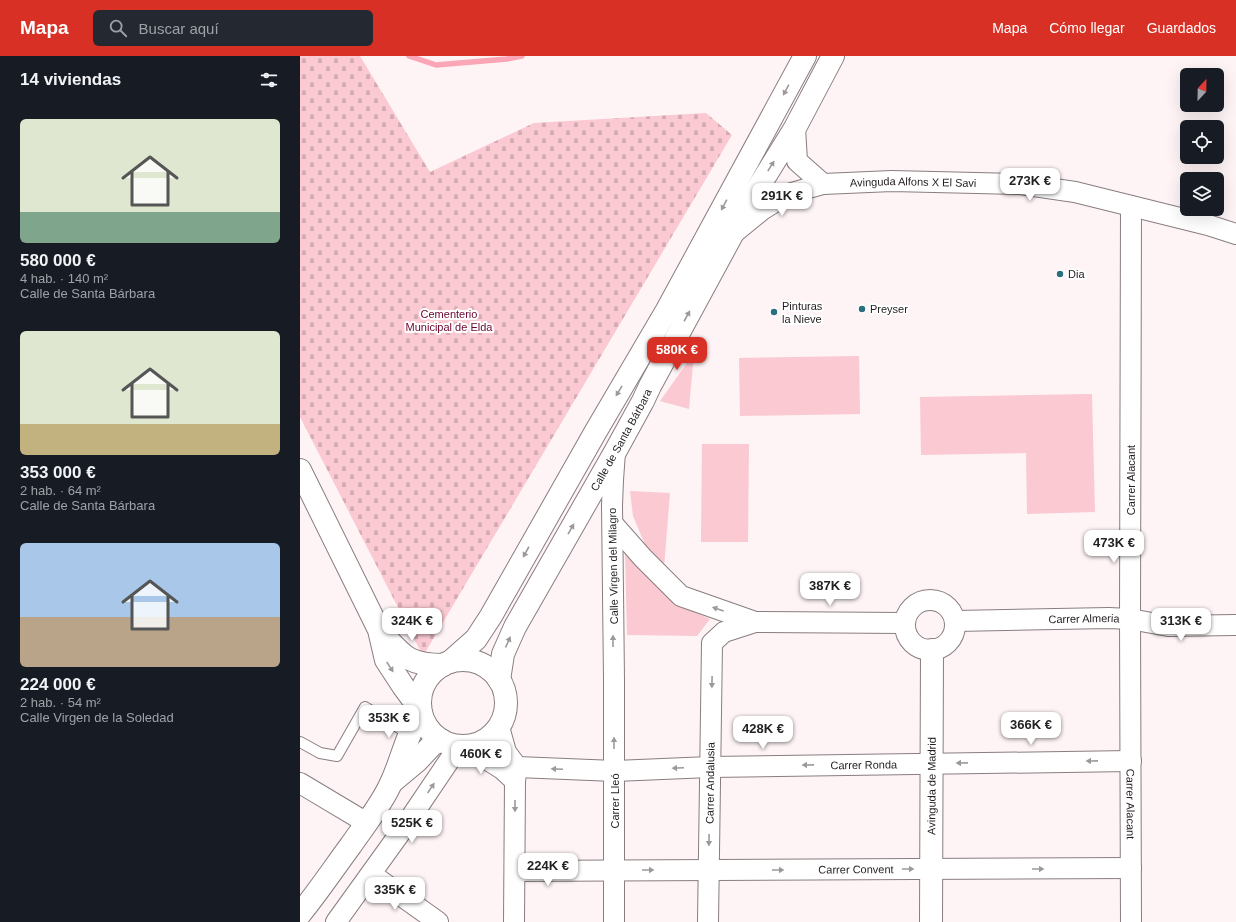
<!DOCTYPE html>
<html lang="es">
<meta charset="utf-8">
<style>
:root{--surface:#171b24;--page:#242831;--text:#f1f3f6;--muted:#9ea1a6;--accent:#d93025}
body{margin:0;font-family:Helvetica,sans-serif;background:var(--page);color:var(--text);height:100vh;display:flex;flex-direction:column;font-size:15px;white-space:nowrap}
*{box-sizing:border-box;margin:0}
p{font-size:13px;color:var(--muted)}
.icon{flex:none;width:22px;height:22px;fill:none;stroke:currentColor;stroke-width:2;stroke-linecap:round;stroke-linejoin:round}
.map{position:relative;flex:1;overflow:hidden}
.sheet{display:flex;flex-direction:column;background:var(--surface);width:300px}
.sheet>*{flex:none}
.needle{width:26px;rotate:22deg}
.tools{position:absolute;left:880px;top:12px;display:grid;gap:8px}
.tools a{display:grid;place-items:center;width:44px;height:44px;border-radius:6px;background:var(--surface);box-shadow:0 4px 16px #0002;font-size:20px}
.price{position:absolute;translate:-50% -34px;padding:0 9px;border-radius:8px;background:#fff;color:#222;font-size:13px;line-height:26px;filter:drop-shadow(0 1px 2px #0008)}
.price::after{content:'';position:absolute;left:50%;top:24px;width:12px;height:9px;margin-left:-6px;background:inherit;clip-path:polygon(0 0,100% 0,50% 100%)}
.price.active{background:var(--accent);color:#fff}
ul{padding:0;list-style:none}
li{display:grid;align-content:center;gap:8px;height:212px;padding:0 20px}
li span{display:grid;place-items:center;height:124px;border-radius:6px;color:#555}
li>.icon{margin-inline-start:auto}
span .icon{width:72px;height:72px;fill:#fffc;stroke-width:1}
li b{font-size:17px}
h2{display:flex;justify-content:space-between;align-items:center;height:48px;padding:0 20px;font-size:17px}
header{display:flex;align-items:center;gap:24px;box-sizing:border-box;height:56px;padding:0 20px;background:var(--accent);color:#fff}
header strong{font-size:19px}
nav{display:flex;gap:22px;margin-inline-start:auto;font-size:14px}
.search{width:280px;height:36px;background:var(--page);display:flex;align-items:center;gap:10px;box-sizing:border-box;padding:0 14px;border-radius:6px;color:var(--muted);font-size:15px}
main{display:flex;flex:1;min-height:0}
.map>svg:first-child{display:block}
</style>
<header>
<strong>Mapa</strong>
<div class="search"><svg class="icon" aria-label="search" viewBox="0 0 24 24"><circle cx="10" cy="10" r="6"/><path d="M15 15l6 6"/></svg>Buscar aquí</div>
<nav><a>Mapa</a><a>Cómo llegar</a><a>Guardados</a></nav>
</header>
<main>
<section class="sheet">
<h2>14 viviendas<svg class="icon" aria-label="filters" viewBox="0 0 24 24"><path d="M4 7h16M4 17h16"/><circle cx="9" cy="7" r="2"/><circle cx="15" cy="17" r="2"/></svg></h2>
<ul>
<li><span style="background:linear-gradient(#dfe7d0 75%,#7fa58c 0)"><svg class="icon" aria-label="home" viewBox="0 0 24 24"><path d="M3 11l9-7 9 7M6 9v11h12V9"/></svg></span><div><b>580 000 €</b><p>4 hab. · 140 m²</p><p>Calle de Santa Bárbara</p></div></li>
<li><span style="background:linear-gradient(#dfe7d0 75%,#c2b280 0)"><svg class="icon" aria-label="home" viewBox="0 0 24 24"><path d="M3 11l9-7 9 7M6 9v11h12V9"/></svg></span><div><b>353 000 €</b><p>2 hab. · 64 m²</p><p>Calle de Santa Bárbara</p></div></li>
<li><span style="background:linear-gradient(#a9c7e8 60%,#b9a48a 0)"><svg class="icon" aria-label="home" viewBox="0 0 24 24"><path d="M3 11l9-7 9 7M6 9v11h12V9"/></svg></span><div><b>224 000 €</b><p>2 hab. · 54 m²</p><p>Calle Virgen de la Soledad</p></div></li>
</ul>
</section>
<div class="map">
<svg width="936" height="866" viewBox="0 0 936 866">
<defs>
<pattern id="cemetery-stones" width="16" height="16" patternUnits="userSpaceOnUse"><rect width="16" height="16" fill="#fac9d2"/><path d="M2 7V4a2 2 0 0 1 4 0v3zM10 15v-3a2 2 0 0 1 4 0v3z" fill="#d6acb4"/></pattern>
</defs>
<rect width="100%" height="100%" fill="#fef4f5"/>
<!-- cemetery -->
<path fill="url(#cemetery-stones)" d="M0,0h60l70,116 104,-49 172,-10 26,22 -309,521 -123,-239z"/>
<!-- park -->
<path fill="#fac9d2" d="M394,297l-5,56 -29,-8z
M559,300l1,58 -120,2 -1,-58z
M792,338l3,118 -68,2 -1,-61 -105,2 -1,-58z
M402,388h47l-1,98h-47z
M330,435l40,2 -6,75 -18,-21 -13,-31z
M325,496l49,51 36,16 -13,17 -70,-1z"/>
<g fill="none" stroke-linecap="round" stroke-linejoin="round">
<!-- stream -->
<path stroke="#fba6b7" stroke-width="5.5" d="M109,0l27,9 71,-6 15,-3"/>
<defs>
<path id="service" d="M0,686l20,11 17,3 28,-49 44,27"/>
<g id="minor">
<path d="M495,72l2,33 26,23"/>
<path id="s1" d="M831,150l-1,413 1,303"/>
<path id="s2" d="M435,176l27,-22 26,-16 35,-10 69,-3 128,3 55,8 133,33 28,9"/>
<path d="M313,468l30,34 38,38 74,26"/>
<circle cx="630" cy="569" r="25"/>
<path id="s3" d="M655,565l154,-3 21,1 38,7 68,-1"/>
<path d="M199,671l7,25 11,15 -2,14 -1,141"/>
<path d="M171,689l15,14 16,10 13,12"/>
<path id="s4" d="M217,711l98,4 95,-4 421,-6"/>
<path d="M0,727l67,40"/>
<path id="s5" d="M215,815l616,-3"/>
<path d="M71,818l67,48"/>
<path d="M36,866l67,-93 56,-83"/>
<path d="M314,866v-242l-2,-175 1,-25 2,-28"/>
<path id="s6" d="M408,866l4,-279 12,-11 31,-10 149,1"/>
</g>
<g id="tertiary">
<path d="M0,414l79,160 7,30 17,26 17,23"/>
<path d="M81,576c22,24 27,33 62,33"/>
<circle cx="163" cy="647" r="43"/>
<path d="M150,606l26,-23 15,-23 105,-185 71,-121 138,-254"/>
<path id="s7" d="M199,624l4,-26 12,-27 100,-175 28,-51 7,-15 103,-190 42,-68 38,-72"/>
<path d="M93,725l24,-20 15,-16 9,-5"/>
<path d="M0,858c18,-22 34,-46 51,-69 13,-19 31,-41 40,-62 11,-23 15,-48 30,-70"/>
<path id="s8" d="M631,866l1,-272"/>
</g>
</defs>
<!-- service casing -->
<use href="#service" stroke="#897d7f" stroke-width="12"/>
<!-- minor casing -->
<use href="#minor" stroke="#897d7f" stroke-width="22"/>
<!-- tertiary casing -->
<use href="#tertiary" stroke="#897d7f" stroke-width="24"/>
<!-- service -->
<use href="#service" stroke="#fff" stroke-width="10"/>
<!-- minor -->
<use href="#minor" stroke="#fff" stroke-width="20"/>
<!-- tertiary -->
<use href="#tertiary" stroke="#fff" stroke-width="22"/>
</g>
<!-- one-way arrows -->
<defs><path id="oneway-solid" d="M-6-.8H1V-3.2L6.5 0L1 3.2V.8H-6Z"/></defs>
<g fill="#9c999a">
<use href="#oneway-solid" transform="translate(486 34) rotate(118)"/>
<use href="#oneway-solid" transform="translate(471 110) rotate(-58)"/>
<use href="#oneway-solid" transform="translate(424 149) rotate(118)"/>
<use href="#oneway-solid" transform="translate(387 260) rotate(-61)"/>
<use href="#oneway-solid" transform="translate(319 335) rotate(121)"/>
<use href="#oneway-solid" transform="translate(271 473) rotate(-60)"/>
<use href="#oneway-solid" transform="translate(226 496) rotate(119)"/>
<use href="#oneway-solid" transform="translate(418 553) rotate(-161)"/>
<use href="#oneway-solid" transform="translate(313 585) rotate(-90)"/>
<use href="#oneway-solid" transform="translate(208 586) rotate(-66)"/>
<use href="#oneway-solid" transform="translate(90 611) rotate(57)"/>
<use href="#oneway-solid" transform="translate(412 626) rotate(91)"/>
<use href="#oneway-solid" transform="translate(314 687) rotate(-90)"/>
<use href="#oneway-solid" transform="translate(792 705) rotate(179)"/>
<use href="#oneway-solid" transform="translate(662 707) rotate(179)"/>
<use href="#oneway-solid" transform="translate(508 709) rotate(179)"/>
<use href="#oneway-solid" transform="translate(378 712) rotate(177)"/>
<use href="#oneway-solid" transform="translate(257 713) rotate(-177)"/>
<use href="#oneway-solid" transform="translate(131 732) rotate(-56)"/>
<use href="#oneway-solid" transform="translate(215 750) rotate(90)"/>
<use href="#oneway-solid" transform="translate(409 784) rotate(91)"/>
<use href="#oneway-solid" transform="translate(608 813)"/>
<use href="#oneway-solid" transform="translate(738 813)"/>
<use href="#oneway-solid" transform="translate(348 814)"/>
<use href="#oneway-solid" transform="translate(478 814)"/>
</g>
<!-- markers -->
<g fill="#2c7080" stroke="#fff" stroke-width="1.5">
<circle cx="760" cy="218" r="4"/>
<circle cx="562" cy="253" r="4"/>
<circle cx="474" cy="256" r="4"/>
</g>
<g text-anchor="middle" stroke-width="4" stroke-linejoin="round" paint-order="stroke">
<!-- street labels -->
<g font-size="11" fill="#221d1e" stroke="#fff">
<text dy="4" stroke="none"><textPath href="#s2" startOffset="192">Avinguda Alfons X El Savi</textPath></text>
<text dy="4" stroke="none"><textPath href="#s7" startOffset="271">Calle de Santa Bárbara</textPath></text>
<text transform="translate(831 424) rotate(-90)" y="4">Carrer Alacant</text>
<text transform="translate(313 510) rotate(-91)" y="4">Calle Virgen del Milagro</text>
<text dy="4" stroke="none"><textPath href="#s3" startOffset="129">Carrer Almeria</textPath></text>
<text dy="4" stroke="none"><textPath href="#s4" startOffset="347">Carrer Ronda</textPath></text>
<text dy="4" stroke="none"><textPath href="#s6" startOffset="139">Carrer Andalusia</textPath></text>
<text dy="4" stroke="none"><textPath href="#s8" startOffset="136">Avinguda de Madrid</textPath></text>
<text transform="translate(315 745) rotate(-90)" y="4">Carrer Lleó</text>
<text dy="4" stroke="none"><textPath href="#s1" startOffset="598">Carrer Alacant</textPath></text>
<text dy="4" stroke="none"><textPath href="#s5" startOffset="341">Carrer Convent</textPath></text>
</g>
<!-- poi labels -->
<g font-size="11" fill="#221d1e" stroke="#fff" text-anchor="start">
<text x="768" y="222">Dia</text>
<text x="482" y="254">Pinturas<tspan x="482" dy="13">la Nieve</tspan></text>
<text x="570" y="257">Preyser</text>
</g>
<!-- park labels -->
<g font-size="11" fill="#6a042d" stroke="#fff">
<text x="149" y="262">Cementerio<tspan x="149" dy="13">Municipal de Elda</tspan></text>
</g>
</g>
</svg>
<div class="tools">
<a><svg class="needle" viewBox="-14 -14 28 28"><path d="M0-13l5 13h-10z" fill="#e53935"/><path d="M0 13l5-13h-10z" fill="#9ea1a6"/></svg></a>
<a><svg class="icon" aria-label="locate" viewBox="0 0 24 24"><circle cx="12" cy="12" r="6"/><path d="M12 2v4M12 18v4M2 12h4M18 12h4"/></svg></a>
<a><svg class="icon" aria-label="layers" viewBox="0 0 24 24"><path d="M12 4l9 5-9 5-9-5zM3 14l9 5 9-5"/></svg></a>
</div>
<b class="price" style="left:730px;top:146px">273K €</b>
<b class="price" style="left:482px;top:161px">291K €</b>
<b class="price active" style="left:377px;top:315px">580K €</b>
<b class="price" style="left:814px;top:508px">473K €</b>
<b class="price" style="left:530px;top:551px">387K €</b>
<b class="price" style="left:112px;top:586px">324K €</b>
<b class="price" style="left:881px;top:586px">313K €</b>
<b class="price" style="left:89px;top:683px">353K €</b>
<b class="price" style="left:731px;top:690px">366K €</b>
<b class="price" style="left:463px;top:694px">428K €</b>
<b class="price" style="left:181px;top:719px">460K €</b>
<b class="price" style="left:112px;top:788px">525K €</b>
<b class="price" style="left:248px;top:831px">224K €</b>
<b class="price" style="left:95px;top:855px">335K €</b>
</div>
</main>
